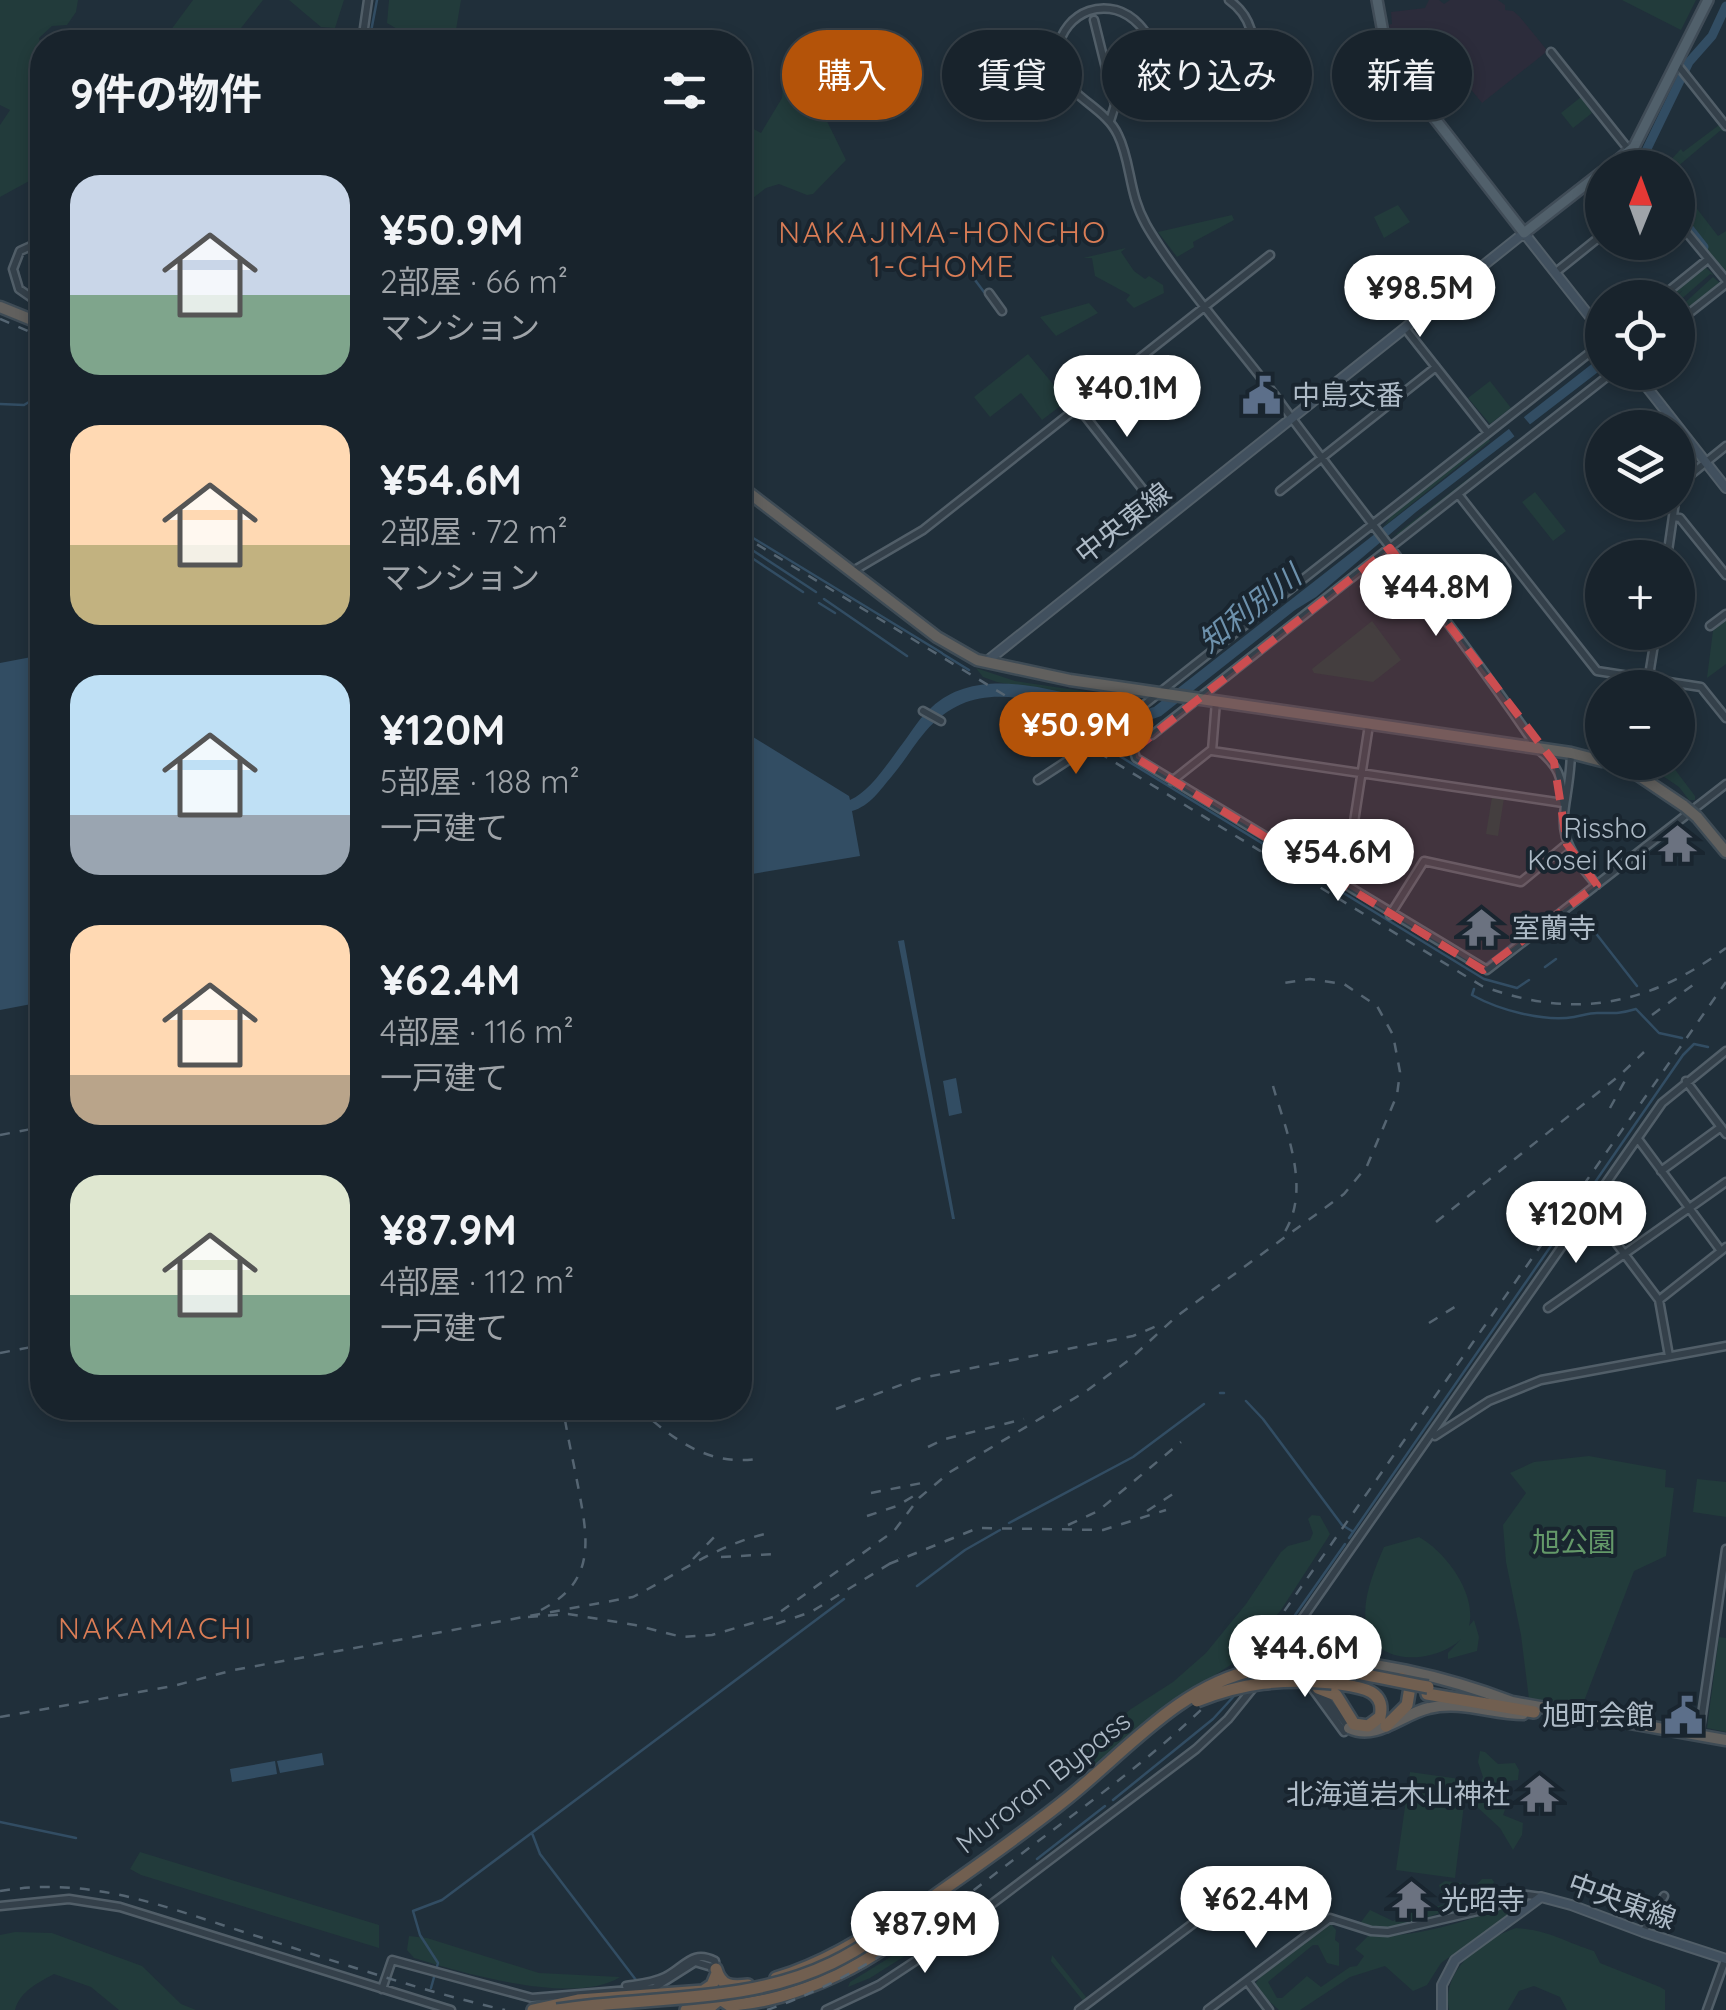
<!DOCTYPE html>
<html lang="ja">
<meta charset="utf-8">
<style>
:root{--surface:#18232c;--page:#212b34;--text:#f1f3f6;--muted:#9fa4a9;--line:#364048;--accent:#b45309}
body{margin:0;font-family:Quicksand,"Noto Sans JP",sans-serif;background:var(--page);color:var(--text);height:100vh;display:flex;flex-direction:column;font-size:38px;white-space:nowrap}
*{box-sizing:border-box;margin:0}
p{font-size:32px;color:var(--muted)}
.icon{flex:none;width:55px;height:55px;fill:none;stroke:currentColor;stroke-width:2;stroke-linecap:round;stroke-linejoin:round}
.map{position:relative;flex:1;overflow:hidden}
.side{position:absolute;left:30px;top:30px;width:722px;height:1390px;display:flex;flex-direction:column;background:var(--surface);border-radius:40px;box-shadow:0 5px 15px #0003,0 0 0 2px var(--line)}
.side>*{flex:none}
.top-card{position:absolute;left:782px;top:30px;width:792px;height:90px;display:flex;gap:20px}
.needle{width:65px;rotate:1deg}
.controls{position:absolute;left:1585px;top:150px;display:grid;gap:20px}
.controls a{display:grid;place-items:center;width:110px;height:110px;border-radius:50%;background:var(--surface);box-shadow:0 5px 15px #0003,0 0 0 2px var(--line);font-size:50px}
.price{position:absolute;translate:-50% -85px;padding:0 22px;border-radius:35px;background:#fff;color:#222;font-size:32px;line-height:65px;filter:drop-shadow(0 2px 5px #0008)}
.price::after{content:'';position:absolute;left:50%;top:60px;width:30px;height:22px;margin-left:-15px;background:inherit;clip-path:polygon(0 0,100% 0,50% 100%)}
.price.on{background:var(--accent);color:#fff}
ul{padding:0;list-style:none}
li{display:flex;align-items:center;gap:30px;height:250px;padding:0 40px}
li span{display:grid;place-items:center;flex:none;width:280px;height:200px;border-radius:30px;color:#555}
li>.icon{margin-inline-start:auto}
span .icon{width:120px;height:120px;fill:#fffc;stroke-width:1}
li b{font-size:42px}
h2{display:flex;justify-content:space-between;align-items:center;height:120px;padding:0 40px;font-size:42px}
.tag{padding:0 35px;border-radius:45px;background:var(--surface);box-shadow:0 5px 15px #0003,0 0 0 2px var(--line);font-size:35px;line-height:90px}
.tag.on{background:var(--accent);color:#fff}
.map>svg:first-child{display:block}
</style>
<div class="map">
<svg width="1726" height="2010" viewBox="0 0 1726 2010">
<rect width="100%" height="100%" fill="#202f3a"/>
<!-- medical -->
<path fill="#2c2c3b" d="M1429,0h10l5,4 6,-4h48l7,5v5l8,1 6,5 27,33 -1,4 -63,50 -31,-38 -31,24 -22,-32 -9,-32 3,-1 -1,-12 34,-4z"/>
<!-- green -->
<path fill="#223b3b" d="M0,0h78l-2,12 -9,13 -15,1 -13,12 3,16v120l-42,23v-72l10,-15 -10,-5z
M193,0h70l-33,42h-68z
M289,0h55l-9,28 -14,-1z
M389,0h72l-7,42h-35l-32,-19z
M1622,0h74l-15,30z
M807,45l33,24 -19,29 3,17 22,45 -33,34 -6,1 -28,-11 -13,4 -26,20v-78l8,-4 13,7 21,-35 1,-15z
M1581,97l11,16 -19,15 -12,-15z
M1719,125l6,8 -4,-3 -44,37h-13l17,-18 2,3z
M1678,176l7,11 -4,11 10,3 27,35 8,-5v43l-23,-25 -25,-38z
M1398,205l12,17 -26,16 -10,-21z
M1232,215l2,5 -41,22 1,5 -17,10 -19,-25z
M1126,248l-5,4 13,19 11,8 4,-3 14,9 1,8 -30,15 -8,-8 4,-5 -35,-19 -3,-18h-9z
M1704,266l10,9 -4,-1 -32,28 -2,-5 7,-7 -8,6 -11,2z
M1713,277l8,7 -43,34v-9z
M1089,303l9,10 -42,23 -16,-19z
M1028,354l39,47 -25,19 -21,-27 -31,24 -16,-20z
M1490,381l21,27 -21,16 -22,-26z
M1494,431l-6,7 2,3 -107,86 6,-7 -3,-4z
M1508,448l2,2 -110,87 -3,-3 -6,4z
M1535,492l31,39 -13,10 -31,-39z
M1726,619v45l-19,14 6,-47z
M1372,621l29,39 -28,22 -59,-9 -2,-4z
M976,668l39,13 121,18 -5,7 -134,-24 -14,-5z
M1019,700l49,9 9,23 9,8 -3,3 -61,-37z
M1644,763h26l25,33v4h-6l-10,-13z
M1492,797l12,1 -6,38 -12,-2z
M1589,1456l77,14 -1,17 9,1 -8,68 -32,15 -53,138 -52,-10 -8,-64 -15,-73 -3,-37 23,-32 -16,-20 24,-11z
M1697,1479l29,3v35l-33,-5z
M1312,1515l8,1 10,18 -3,5 -46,71 -38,47 -67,43 -84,70 -7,-4 -7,-13 53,-44 42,-27 33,-29 40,-49 35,-52 7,-6 22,-6 3,-7 -5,-14z
M1419,1537c27,15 58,57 50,89l5,-6 5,17 -2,14 -29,8v-6l15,-16c-21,24 -81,32 -95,-6 -9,-27 6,-60 16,-84z
M1719,1637l7,1v94l-19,-4z
M1480,1751l5,1 13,12 17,-1 4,7 -1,10 -22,2 1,5 12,12 -6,16 20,8 -1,12 -9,15 -13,-22 -24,-22 -2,-10 9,-19 -5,-15z
M1410,1772l57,8 -12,98 -59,-8z
M140,1852l239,73v23l-238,-73 -11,-6z
M1482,1879h10l2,3 -13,26c-13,3 -28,1 -41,5 -25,8 -51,26 -79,9l9,-12 23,11c15,-10 35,-11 52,-17l-6,-19 6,-4 18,2 9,6z
M1515,1901l6,1v4l-80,57 -14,22 -14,6 -28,-25 -35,11 -50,33h-21l-19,-17 -5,-9 5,-7 71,-53 5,6 -1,10 4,3v23l-12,-3 -9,-18h-5l-45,37 9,16h5l25,-22 14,11 29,-20 7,-1 7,-10 -9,-7 13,-13c43,3 109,-16 147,-35z
M1516,1928c33,2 49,14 78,23l6,12 60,24 5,3v20h-98l-7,-13 -26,-11 -15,5 -11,19h-59c-8,-40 32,-70 67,-82z
M15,1932l37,1 90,33 39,38 15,6h-77l-28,-23 -37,-13c-16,9 -34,17 -39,36h-15v-75z
M409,1936l18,2 112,35 81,4c-45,29 -157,-4 -206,-19l-7,-8z
M905,1948l6,1 -3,5 -38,24 -22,9 2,-5z
M1052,1955l34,42 -2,5 -33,-41z"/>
<!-- water -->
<path fill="#324d63" d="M1602,356v13l-186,143 -100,85 -21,13 -134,106c-28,12 -56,-2 -83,-6 6,22 23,24 36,39l-2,5 -34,-23 -9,-24c-57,-11 -101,-24 -144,25 -12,14 -21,30 -33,44 -12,14 -22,30 -40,35l8,45 -120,20v-147l109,67 1,4c21,-9 39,-39 53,-57 9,-12 17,-26 29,-36 51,-47 136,-11 194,1l18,2 10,-3z
M42,655v347l-42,8v-347z
M904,940l51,279h-3l-54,-278z
M956,1078l6,35 -13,3 -6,-35z
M322,1753l2,12 -44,8 -3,-12z
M275,1761l2,13 -45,8 -2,-13z"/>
<!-- pier -->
<path fill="#202f3a" d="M1521,414l13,15 -16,12 -12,-16z"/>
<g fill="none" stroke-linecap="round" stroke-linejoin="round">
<!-- stream -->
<path stroke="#324d63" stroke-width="2.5" d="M369,42l8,-42
M963,264l21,28
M34,368l8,-21
M0,404l24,1 5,-3
M740,530l202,123
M740,542l76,50
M740,550l63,42
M824,599l83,57
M819,603l16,10
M943,654l26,16
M1113,752l371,227 33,9 12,-8
M1567,922l13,-9 57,73
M1485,965l59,-46
M1545,967l11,-8
M1474,989l-2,6c27,15 71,27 102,22 7,-1 15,-4 23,-4 16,0 22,1 39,-4l23,24 23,5
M1694,1044l14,3
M1220,1393h4
M1246,1401l17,18 79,106 10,6
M1009,1523l124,-66 71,-53
M1349,1538l334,-483 11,-11
M917,1586l48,-36 35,-20
M1260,1665l85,-121
M1113,1800l100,-81 22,-24
M0,1822l76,16
M532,1833l8,21 96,126
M1037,1859l68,-53
M431,1988l7,-25 -18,-28 -7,-24 29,-11 402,-301"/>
<!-- river -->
<path stroke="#324d63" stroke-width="9" d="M1643,168v-11l46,-95 23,-26 14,-30
M1678,214l26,33"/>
<defs>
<path id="tertiary" d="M1229,0c45,32 22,102 -33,86 -39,-11 -41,-65 -80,-76 -39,-10 -70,30 -54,65 13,25 44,34 56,60 10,20 11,44 18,66 5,17 14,31 24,46 38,57 85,107 125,162 84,113 174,223 253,340 20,17 25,28 25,54
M1094,20l21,85 -5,16
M362,42l6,-42
M1551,52l78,98 7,18
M1676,63l50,63
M1678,222l48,58
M42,241l-22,10 -7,18 6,20 23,16
M1556,272l46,-37
M989,293l13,18
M1660,298l47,-38
M1678,322l48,-38
M1405,328l83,105
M1078,407l70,89
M1678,490l6,-10 42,-34
M1280,491l156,-124
M1458,494l139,177 104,16 25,31
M1673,517l7,1 46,57
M1667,558l8,-56
M853,571l70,-41 347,-275
M1710,626l16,-12
M1647,688l9,-56
M1216,701l-4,50 351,52
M923,711l18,10
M1112,731l29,6 11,-2 461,-363
M1141,737l-7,14 2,7 351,212 239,-186
M1571,753c-2,66 -26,74 26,132
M1038,780l64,-42 500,-395
M1172,781l39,-31
M1324,874l30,-52 15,-97
M1390,915l34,-54 97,21 46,-38
M1686,1081l40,53
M1638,1139l83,112
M1661,1171l60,-44
M1589,1207l70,93 10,56
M1659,1300l67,-53
M1548,1308l178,-126
M1435,1436l54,-35 52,-21 185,-34
M1280,1650l11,9 53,73
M1269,1666l393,-563 64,-52
M1322,1693l27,35
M1699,1735l27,-186
M0,1906l69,-7 51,8 331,103
M1643,1932l21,-36
M1247,1981l22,29
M626,1986c13,-2 27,-3 39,-9 20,-10 27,-28 50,-16l1,8
M382,1989l10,-29 140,38 122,-10 41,-26 20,6
M826,2010l53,-25 47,-31 270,-205 32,-30 25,-31
M1079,2010l120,-91
M1208,2010l122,-92 41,13 17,1 103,-24 30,-14 20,3
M1707,2010l18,-50"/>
<path id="secondary" d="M1635,372l91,116
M986,662l538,-429 78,99
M1442,2010v-25l13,-25 86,-63 30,8 72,27 83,27"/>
<path id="primary" d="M1377,0l7,38 13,32 127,163 78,-61
M1608,168l26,-21 74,-147"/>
<path id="trunk" d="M0,307l42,17
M740,486l197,151 40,23 93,20 501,73 31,8
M1608,762l27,11 49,33
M1697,817l29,35
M1296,1658c72,1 149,18 216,44l214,38
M1349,1728c28,13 53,-14 80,-20 32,-8 63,6 94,6"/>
<path id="motorway" d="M1318,1688l18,7 18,29 14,2 12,-9c7,-30 -25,-30 -48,-34
M1427,1694l107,18
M1386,1726l21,-21 3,-18 -9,-9
M716,1969c5,18 16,18 32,16
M776,1978c46,-14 85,-38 125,-64
M533,2010l45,-10 125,-9 9,-6 5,-12
M686,2010l23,-2 11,-9 9,6c63,-2 158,-46 198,-95"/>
</defs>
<!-- tertiary casing -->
<use href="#tertiary" stroke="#515e68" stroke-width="11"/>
<!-- secondary casing -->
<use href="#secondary" stroke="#515e68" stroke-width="12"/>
<!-- primary casing -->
<use href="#primary" stroke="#404c57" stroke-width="14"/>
<!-- trunk casing -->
<use href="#trunk" stroke="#3e4b55" stroke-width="15"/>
<!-- motorway casing -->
<use href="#motorway" stroke="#3e4b55" stroke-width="16"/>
<!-- tertiary -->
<use href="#tertiary" stroke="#34404a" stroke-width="6"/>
<!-- secondary -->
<use href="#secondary" stroke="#41505e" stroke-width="8"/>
<!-- primary -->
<use href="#primary" stroke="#51606b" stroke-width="9"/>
<!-- trunk -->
<use href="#trunk" stroke="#61605e" stroke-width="10"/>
<!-- motorway -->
<use href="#motorway" stroke="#715f50" stroke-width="11"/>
<!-- rail -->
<path stroke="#556572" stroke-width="2.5" stroke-dasharray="10 10" stroke-linecap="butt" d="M0,319l42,18
M740,534l742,452c92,34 166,20 244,-38
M1652,1015l45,-33
M1273,1086c14,49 41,108 7,153
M1610,1108l17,-31
M0,1135l42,-8
M1436,1222l184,-147 24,-23
M1429,1323l32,-20
M0,1353l42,-8
M638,1408c35,31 69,58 119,51
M836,1409l81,-30 216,-43 26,-11
M928,1447l17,-8 79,-20
M871,1493l56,-11
M1147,1511l32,-21
M867,1516l30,-10 20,-12
M1068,1525l30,-14 83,-69
M721,1557l55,-3
M693,1559l26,-27
M889,1564l89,-36 125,2 63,-20
M541,1610c56,-29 47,-71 37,-124 -5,-26 -11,-52 -15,-78
M528,1617l40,-3 67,11 47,12 30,-2 61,-18 121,-86 25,-33 31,-26 135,-80 44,-32 48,-44 167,-122 23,-28 30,-71 3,-23 -7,-37 -16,-29 -33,-22 -34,-5 -33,5
M776,1624l35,-12 88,-54
M0,1717l173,-31 61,-16 399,-73c43,-22 84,-52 132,-63
M0,1891c91,-15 162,15 247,42 85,27 170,57 258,77
M767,2010c107,-37 177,-98 266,-165 86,-65 174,-126 238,-215l455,-648"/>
<defs>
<path id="trunk-bridge" d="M1684,806l13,11"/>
<path id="motorway-bridge" d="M1197,1701c45,-18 86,-23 135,-18
M557,2010c93,-15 188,-5 275,-47 39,-19 73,-46 108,-71 44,-31 87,-61 129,-95 56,-45 112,-112 186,-127 56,-11 117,7 173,17"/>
</defs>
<!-- trunk-bridge casing -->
<use href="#trunk-bridge" stroke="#3e4b55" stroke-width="15" stroke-linecap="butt"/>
<!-- motorway-bridge casing -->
<use href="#motorway-bridge" stroke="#3e4b55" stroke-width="16" stroke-linecap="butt"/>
<!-- trunk-bridge -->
<use href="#trunk-bridge" stroke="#61605e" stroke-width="10"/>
<!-- motorway-bridge -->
<use href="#motorway-bridge" stroke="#715f50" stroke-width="11"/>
</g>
<!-- marked area -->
<path fill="#cc4d50" fill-opacity="0.2" stroke="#cc4d50" stroke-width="8" stroke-dasharray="20 12" stroke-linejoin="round" d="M1390,548l164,214 13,82 30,41 -114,85 -347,-212 -1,-9z"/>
<!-- icons -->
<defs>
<symbol id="civic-bare" viewBox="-9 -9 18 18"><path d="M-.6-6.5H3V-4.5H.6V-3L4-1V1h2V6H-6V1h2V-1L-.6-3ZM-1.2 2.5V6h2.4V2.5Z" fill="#5c6f8a" stroke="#19252f" stroke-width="2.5" paint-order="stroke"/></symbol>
<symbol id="temple-bare" viewBox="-9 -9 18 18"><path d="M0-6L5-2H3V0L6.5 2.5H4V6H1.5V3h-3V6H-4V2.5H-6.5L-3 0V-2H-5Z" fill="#6b7280" stroke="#19252f" stroke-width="2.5" paint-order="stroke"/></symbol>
</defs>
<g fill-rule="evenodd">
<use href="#civic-bare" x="1234" y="368" width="55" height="55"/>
<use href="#temple-bare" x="1650" y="816" width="55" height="55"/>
<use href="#temple-bare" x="1454" y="900" width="55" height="55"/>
<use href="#civic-bare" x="1656" y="1688" width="55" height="55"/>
<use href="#temple-bare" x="1512" y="1766" width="55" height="55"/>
<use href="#temple-bare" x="1384" y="1872" width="55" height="55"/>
</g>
<g text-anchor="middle" stroke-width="8" stroke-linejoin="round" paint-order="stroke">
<!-- poi labels -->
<g font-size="28" fill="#aebbc7" stroke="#19252f" text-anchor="start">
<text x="1292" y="405">中島交番</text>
<text x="1647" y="838" text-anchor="end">Rissho<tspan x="1647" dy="32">Kosei Kai</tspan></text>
<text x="1512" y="938">室蘭寺</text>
<text x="1654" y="1725" text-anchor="end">旭町会館</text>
<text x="1510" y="1804" text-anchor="end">北海道岩木山神社</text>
<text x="1441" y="1910">光昭寺</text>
</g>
<!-- street labels -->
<g font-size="28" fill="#aebbc7" stroke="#19252f">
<text transform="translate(1123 523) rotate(-38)" y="10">中央東線</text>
<text transform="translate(1043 1782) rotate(-38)" y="10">Muroran Bypass</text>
<text transform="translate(1622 1901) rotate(20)" y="10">中央東線</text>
</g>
<!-- park labels -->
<g font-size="28" fill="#649969" stroke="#19252f">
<text x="1574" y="1552">旭公園</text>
</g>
<!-- neighbourhood labels -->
<g font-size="30" letter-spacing="2.5" fill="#da7d56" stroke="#19252f">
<text x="943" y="243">NAKAJIMA-HONCHO<tspan x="943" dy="34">1-CHOME</tspan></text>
<text x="156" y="1639">NAKAMACHI</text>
</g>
<!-- water labels -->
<g font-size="30" font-style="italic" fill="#6d91ac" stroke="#19252f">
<text transform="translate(1250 609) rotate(-38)" y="10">知利別川</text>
</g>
</g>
</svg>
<div class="controls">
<a><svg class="needle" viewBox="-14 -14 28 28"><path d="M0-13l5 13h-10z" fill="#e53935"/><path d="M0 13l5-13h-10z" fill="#9fa4a9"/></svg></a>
<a><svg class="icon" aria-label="locate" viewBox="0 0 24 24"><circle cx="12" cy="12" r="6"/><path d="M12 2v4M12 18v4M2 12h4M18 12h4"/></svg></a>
<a><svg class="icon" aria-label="layers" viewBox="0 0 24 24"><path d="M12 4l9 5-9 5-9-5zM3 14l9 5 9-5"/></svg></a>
<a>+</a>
<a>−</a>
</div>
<b class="price" style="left:1420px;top:340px">¥98.5M</b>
<b class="price" style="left:1127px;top:440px">¥40.1M</b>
<b class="price" style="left:1436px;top:639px">¥44.8M</b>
<b class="price on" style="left:1076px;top:777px">¥50.9M</b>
<b class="price" style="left:1338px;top:904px">¥54.6M</b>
<b class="price" style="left:1576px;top:1266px">¥120M</b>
<b class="price" style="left:1305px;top:1700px">¥44.6M</b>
<b class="price" style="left:1256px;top:1951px">¥62.4M</b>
<b class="price" style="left:925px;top:1976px">¥87.9M</b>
<div class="top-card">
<a class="tag on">購入</a>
<a class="tag">賃貸</a>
<a class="tag">絞り込み</a>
<a class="tag">新着</a>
</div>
<section class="side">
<h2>9件の物件<svg class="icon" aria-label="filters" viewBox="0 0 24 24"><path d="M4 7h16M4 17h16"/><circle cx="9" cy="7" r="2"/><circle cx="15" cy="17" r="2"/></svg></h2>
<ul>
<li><span style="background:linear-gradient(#c9d6e8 60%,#7fa58c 0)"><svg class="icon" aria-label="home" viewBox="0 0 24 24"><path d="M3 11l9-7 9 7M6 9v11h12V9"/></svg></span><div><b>¥50.9M</b><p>2部屋 · 66 m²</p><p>マンション</p></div></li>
<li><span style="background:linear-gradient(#ffd9b3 60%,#c2b280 0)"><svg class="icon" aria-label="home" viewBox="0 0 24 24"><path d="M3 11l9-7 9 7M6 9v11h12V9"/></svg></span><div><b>¥54.6M</b><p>2部屋 · 72 m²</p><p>マンション</p></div></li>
<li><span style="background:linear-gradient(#bfe0f5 70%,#9aa5b1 0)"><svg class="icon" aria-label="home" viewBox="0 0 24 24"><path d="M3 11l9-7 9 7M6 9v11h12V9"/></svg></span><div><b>¥120M</b><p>5部屋 · 188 m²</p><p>一戸建て</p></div></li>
<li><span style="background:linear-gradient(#ffd9b3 75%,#b9a48a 0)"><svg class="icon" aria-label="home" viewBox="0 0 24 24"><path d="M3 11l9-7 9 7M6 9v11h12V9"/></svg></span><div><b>¥62.4M</b><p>4部屋 · 116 m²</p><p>一戸建て</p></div></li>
<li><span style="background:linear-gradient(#dfe7d0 60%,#7fa58c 0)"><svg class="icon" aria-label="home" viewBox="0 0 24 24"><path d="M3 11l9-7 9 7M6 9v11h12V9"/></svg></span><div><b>¥87.9M</b><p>4部屋 · 112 m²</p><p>一戸建て</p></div></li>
</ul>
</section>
</div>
